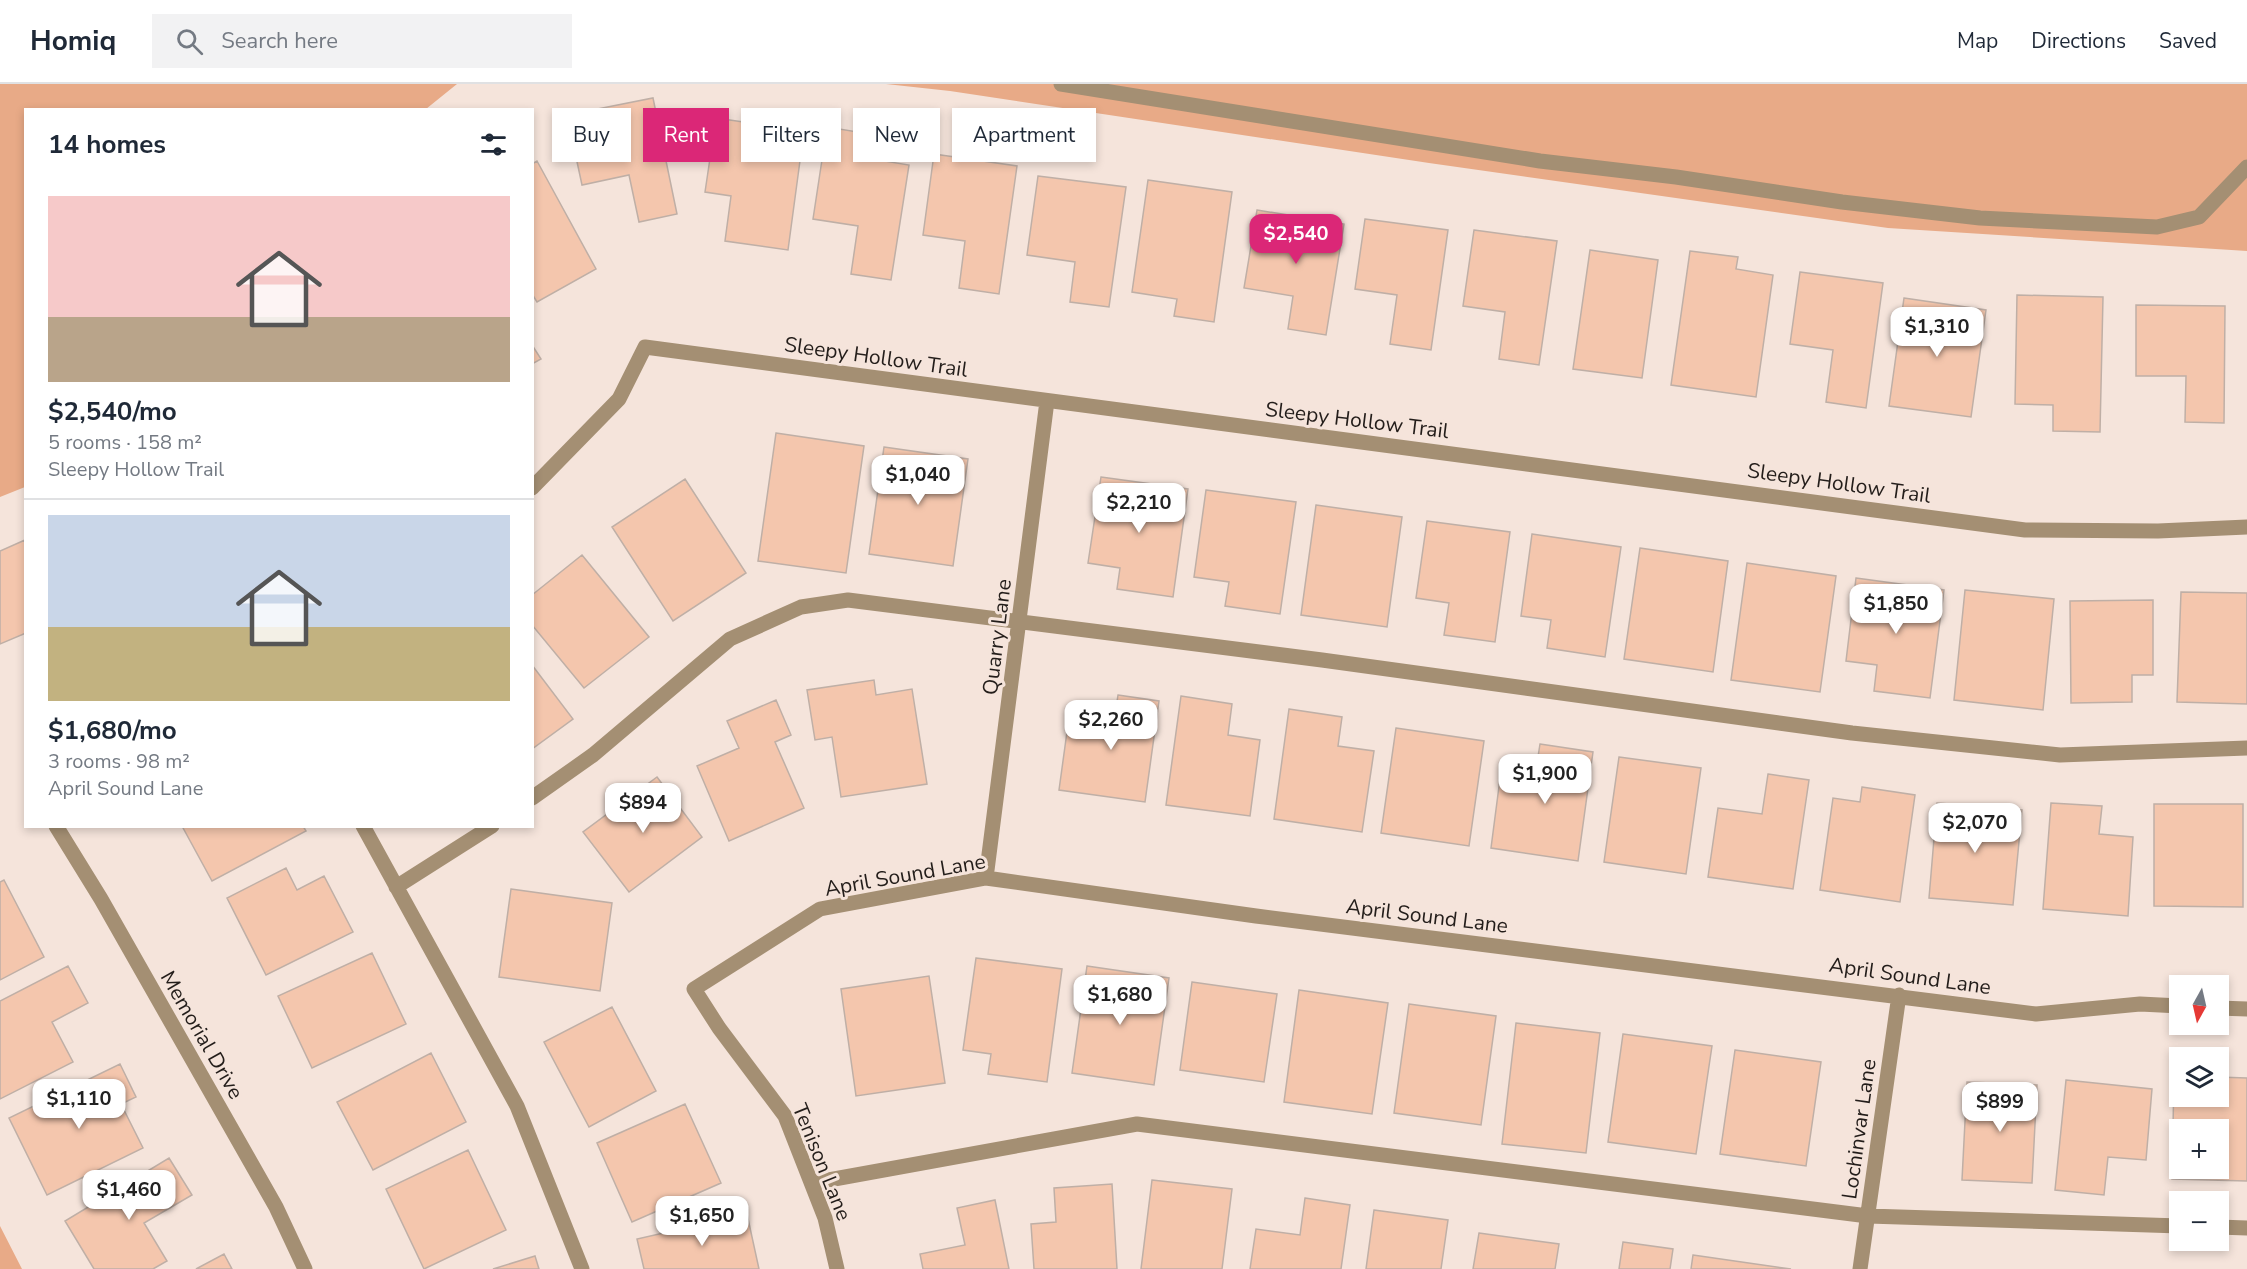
<!DOCTYPE html>
<meta charset="utf-8">
<style>
:root{--surface:#fff;--page:#f2f2f3;--text:#1f2937;--muted:#747a83;--line:#e0e1e3;--accent:#db2777}
body{margin:0;font-family:"Nunito Sans",sans-serif;background:var(--page);color:var(--text);height:100vh;display:flex;flex-direction:column;font-size:22px;white-space:nowrap}
*{box-sizing:border-box;margin:0}
p{font-size:20px;color:var(--muted)}
.icon{flex:none;width:33px;height:33px;fill:none;stroke:currentColor;stroke-width:2;stroke-linecap:round;stroke-linejoin:round}
.map{position:relative;flex:1;overflow:hidden}
.side{position:absolute;left:24px;top:24px;width:510px;height:720px;display:flex;flex-direction:column;background:var(--surface);border-radius:0px;box-shadow:0 3px 9px #0003}
.side>*{flex:none}
.banner{position:absolute;left:552px;top:24px;width:570px;height:54px;display:flex;gap:12px}
.needle{width:39px;rotate:188deg}
.tools{position:absolute;left:2169px;top:891px;display:grid;gap:12px}
.tools a{display:grid;place-items:center;width:60px;height:60px;border-radius:0px;background:var(--surface);box-shadow:0 3px 9px #0003;font-size:30px}
.price{position:absolute;translate:-50% -51px;padding:0 14px;border-radius:12px;background:#fff;color:#222;font-size:20px;line-height:39px;filter:drop-shadow(0 2px 3px #0008)}
.price::after{content:'';position:absolute;left:50%;top:36px;width:18px;height:14px;margin-left:-9px;background:inherit;clip-path:polygon(0 0,100% 0,50% 100%)}
.price.on{background:var(--accent);color:#fff}
ul{padding:0;list-style:none}
li{display:grid;align-content:center;gap:12px;height:318px;padding:0 24px}
li+li{border-top:2px solid var(--line)}
li span{display:grid;place-items:center;height:186px;border-radius:0px;color:#555}
li>.icon{margin-inline-start:auto}
span .icon{width:108px;height:108px;fill:#fffc;stroke-width:1}
li b{font-size:26px}
h2{display:flex;justify-content:space-between;align-items:center;height:72px;padding:0 24px;font-size:26px}
.chip{padding:0 21px;border-radius:0px;background:var(--surface);box-shadow:0 3px 9px #0003;font-size:21px;line-height:54px}
.chip.on{background:var(--accent);color:#fff}
header{display:flex;align-items:center;gap:36px;box-sizing:border-box;height:84px;padding:0 30px;background:var(--surface);border-bottom:2px solid var(--line)}
header strong{font-size:28px}
nav{display:flex;gap:33px;margin-inline-start:auto;font-size:21px}
.search{width:420px;height:54px;background:var(--page);display:flex;align-items:center;gap:15px;box-sizing:border-box;padding:0 21px;border-radius:0px;color:var(--muted);font-size:22px}
.map>svg:first-child{display:block}
</style>
<header>
<strong>Homiq</strong>
<div class="search"><svg class="icon" aria-label="search" viewBox="0 0 24 24"><circle cx="10" cy="10" r="6"/><path d="M15 15l6 6"/></svg>Search here</div>
<nav><a>Map</a><a>Directions</a><a>Saved</a></nav>
</header>
<div class="map">
<svg width="2247" height="1185" viewBox="0 0 2247 1185">
<rect width="100%" height="100%" fill="#f5e4db"/>
<!-- green -->
<path fill="#e8aa87" d="M0,0h457l-31,25 -400,1 -1,377 -25,10z
M886,0h1361v167l-359,-23 -459,-65 -479,-72z
M0,1142l22,43h-22z"/>
<!-- building -->
<path fill="#f4c6ad" stroke="#bfafa6" stroke-width="1.5" fill-rule="evenodd" d="M653,14l24,116 -38,8 -10,-47 -47,10 -15,-70z
M716,34l88,13 -16,119 -63,-9 6,-45 -26,-4z
M827,43l31,5 -4,24 55,9 -18,115 -40,-6 7,-48 -45,-7z
M934,70l83,12 -18,128 -40,-6 6,-47 -42,-6z
M537,77l59,108 -59,33 -5,-8v-130z
M1038,92l88,11 -17,120 -39,-5 5,-40 -48,-7z
M1148,96l84,12 -18,130 -40,-6 3,-17 -45,-7z
M1257,126l87,14 -18,111 -38,-6 5,-33 -49,-8z
M1365,135l83,11 -17,120 -41,-6 7,-49 -42,-6z
M1474,146l83,11 -18,124 -40,-6 6,-47 -42,-6z
M1590,166l68,10 -16,118 -69,-9z
M1690,167l48,6 -2,12 37,6 -17,122 -85,-12z
M1800,188l83,11 -17,125 -40,-6 7,-52 -43,-6z
M2017,211l86,2 -3,135 -47,-1v-26l-38,-1z
M1904,214l82,12 -15,107 -82,-11z
M2136,221l89,1 -1,117 -39,-1 1,-46h-50z
M532,261l9,14 -9,5z
M776,349l88,13 -18,127 -88,-12z
M884,363l84,12 -15,107 -84,-12z
M1101,393l87,12 -15,108 -56,-8 3,-21 -32,-5z
M685,395l61,94 -73,48 -61,-94z
M1206,406l90,12 -16,112 -55,-8 4,-24 -35,-5z
M1316,421l86,12 -15,110 -86,-12z
M1427,437l83,11 -15,110 -51,-7 5,-32 -33,-5z
M1532,450l89,13 -16,110 -58,-9 4,-28 -30,-4z
M25,456l1,93 -26,11v-93z
M1640,464l88,13 -15,111 -89,-13z
M582,471l67,82 -65,51 -52,-63v-30z
M1747,479l89,13 -16,116 -89,-12z
M1856,494l88,12 -14,108 -56,-7 3,-26 -31,-4z
M1965,506l89,9 -11,111 -89,-10z
M2181,508l66,1v111l-70,-2z
M2153,516v75h-21v27l-61,1 -1,-102z
M532,581l41,54 -41,30z
M874,596l2,15 36,-6 15,95 -86,13 -9,-60 -17,3 -8,-50z
M1118,611l41,6 -14,101 -86,-12 11,-80 45,5z
M1181,612l51,8 -4,31 32,5 -10,76 -84,-11z
M776,616l15,35 -16,7 29,66 -75,33 -32,-75 42,-18 -12,-27z
M1289,625l53,8 -4,29 36,5 -12,81 -88,-13z
M1396,644l88,13 -15,105 -88,-13z
M1540,660l53,8 -15,109 -87,-13 10,-77 34,5z
M1619,673l82,11 -15,106 -82,-12z
M1768,690l41,6 -16,109 -85,-12 10,-69 44,6z
M657,693l45,60 -73,55 -46,-60z
M1862,703l53,8 -15,107 -80,-12 13,-92 27,4z
M1937,719l85,7 -9,95 -84,-7z
M2051,719l51,3 -3,28 34,3 -5,79 -85,-7z
M2154,720h89v103l-89,-1z
M182,742h121l3,5 -94,50z
M286,784l11,22 27,-14 29,56 -87,43 -39,-77z
M4,796l40,77 -44,23v-98z
M511,805l101,14 -12,88 -101,-14z
M372,869l34,71 -94,44 -34,-72z
M976,874l86,11 -15,113 -59,-8 3,-20 -28,-4z
M68,882l20,37 -36,19 21,40 -73,37v-98z
M1087,882l82,12 -15,107 -82,-12z
M929,892l16,107 -89,13 -15,-107z
M1192,898l85,12 -13,88 -84,-12z
M1299,906l89,13 -16,111 -88,-12z
M1409,920l87,12 -15,109 -87,-12z
M612,923l44,84 -67,36 -45,-85z
M1516,939l84,10 -14,120 -84,-9z
M1623,950l89,12 -16,108 -88,-12z
M1735,966l86,12 -15,104 -86,-12z
M431,969l35,69 -93,48 -36,-68z
M120,980l16,33 -15,7 22,44 -96,47 -38,-77z
M2174,992h6v20h38v-19l29,1v103l-75,-2zM2180,1046h38v38h-38z
M2066,996l86,9 -6,71 -38,-3 -4,38 -49,-5z
M1967,998l70,3 -5,98 -70,-3z
M685,1020l36,79 -89,39 -35,-79z
M468,1066l38,80 -82,39 -38,-80z
M169,1074l23,37 -48,28 23,38 -14,8h-59l-29,-48z
M1152,1096l80,9 -10,80h-81z
M1112,1100l5,85h-83l-3,-45 25,-2 -2,-34z
M1305,1114l45,7 -9,64h-91l6,-40 44,6z
M995,1116l14,69h-86l-3,-15 45,-9 -8,-37z
M1374,1126l74,10 -7,49h-75z
M747,1130l12,55h-115l-7,-30z
M1479,1149l80,11 -4,25h-82z
M1623,1158l50,7 -3,20h-51z
M224,1170l8,15h-36z
M1693,1171l98,14h-100z
M535,1172l4,13h-46z"/>
<g fill="none" stroke-linecap="round" stroke-linejoin="round">
<!-- minor -->
<path stroke="#a48f73" stroke-width="15" d="M1061,0l479,77 136,16 166,25 138,16 177,9 42,-10 48,-50
M532,404l87,-89 26,-52 1380,183 133,1 89,-4
M532,714l61,-43 137,-116 71,-32 47,-7 474,60 530,73 208,22 187,-7
M56,742l45,73 175,308 29,62
M363,742l154,280 65,163
M986,794l61,-477
M396,803l96,-61
M2218,924l29,1
M812,1099l325,-59 731,92 312,10
M2218,1143l29,1
M837,1185l-12,-51 -40,-102 -66,-88 -25,-39 126,-80 166,-31 270,38 780,98 104,-10 40,2
M1860,1185l39,-274"/>
</g>
<g text-anchor="middle" stroke-width="6" stroke-linejoin="round" paint-order="stroke">
<!-- street labels -->
<g font-size="21" fill="#231d1a" stroke="#f5e4db">
<text transform="translate(876 273) rotate(8)" y="7">Sleepy Hollow Trail</text>
<text transform="translate(1357 336) rotate(7)" y="7">Sleepy Hollow Trail</text>
<text transform="translate(1839 399) rotate(8)" y="7">Sleepy Hollow Trail</text>
<text transform="translate(997 553) rotate(-83)" y="7">Quarry Lane</text>
<text transform="translate(905 791) rotate(-10)" y="7">April Sound Lane</text>
<text transform="translate(1427 832) rotate(7)" y="7">April Sound Lane</text>
<text transform="translate(1910 892) rotate(8)" y="7">April Sound Lane</text>
<text transform="translate(202 951) rotate(60)" y="7">Memorial Drive</text>
<text transform="translate(1859 1045) rotate(-82)" y="7">Lochinvar Lane</text>
<text transform="translate(822 1078) rotate(68)" y="7">Tenison Lane</text>
</g>
</g>
</svg>
<div class="tools">
<a><svg class="needle" viewBox="-14 -14 28 28"><path d="M0-13l5 13h-10z" fill="#e53935"/><path d="M0 13l5-13h-10z" fill="#747a83"/></svg></a>
<a><svg class="icon" aria-label="layers" viewBox="0 0 24 24"><path d="M12 4l9 5-9 5-9-5zM3 14l9 5 9-5"/></svg></a>
<a>+</a>
<a>−</a>
</div>
<b class="price on" style="left:1296px;top:181px">$2,540</b>
<b class="price" style="left:1937px;top:274px">$1,310</b>
<b class="price" style="left:918px;top:422px">$1,040</b>
<b class="price" style="left:1139px;top:450px">$2,210</b>
<b class="price" style="left:1896px;top:551px">$1,850</b>
<b class="price" style="left:1111px;top:667px">$2,260</b>
<b class="price" style="left:1545px;top:721px">$1,900</b>
<b class="price" style="left:643px;top:750px">$894</b>
<b class="price" style="left:1975px;top:770px">$2,070</b>
<b class="price" style="left:1120px;top:942px">$1,680</b>
<b class="price" style="left:79px;top:1046px">$1,110</b>
<b class="price" style="left:2000px;top:1049px">$899</b>
<b class="price" style="left:129px;top:1137px">$1,460</b>
<b class="price" style="left:702px;top:1163px">$1,650</b>
<div class="banner">
<a class="chip">Buy</a>
<a class="chip on">Rent</a>
<a class="chip">Filters</a>
<a class="chip">New</a>
<a class="chip">Apartment</a>
</div>
<section class="side">
<h2>14 homes<svg class="icon" aria-label="filters" viewBox="0 0 24 24"><path d="M4 7h16M4 17h16"/><circle cx="9" cy="7" r="2"/><circle cx="15" cy="17" r="2"/></svg></h2>
<ul>
<li><span style="background:linear-gradient(#f6c9c9 65%,#b9a48a 0)"><svg class="icon" aria-label="home" viewBox="0 0 24 24"><path d="M3 11l9-7 9 7M6 9v11h12V9"/></svg></span><div><b>$2,540/mo</b><p>5 rooms · 158 m²</p><p>Sleepy Hollow Trail</p></div></li>
<li><span style="background:linear-gradient(#c9d6e8 60%,#c2b280 0)"><svg class="icon" aria-label="home" viewBox="0 0 24 24"><path d="M3 11l9-7 9 7M6 9v11h12V9"/></svg></span><div><b>$1,680/mo</b><p>3 rooms · 98 m²</p><p>April Sound Lane</p></div></li>
</ul>
</section>
</div>
